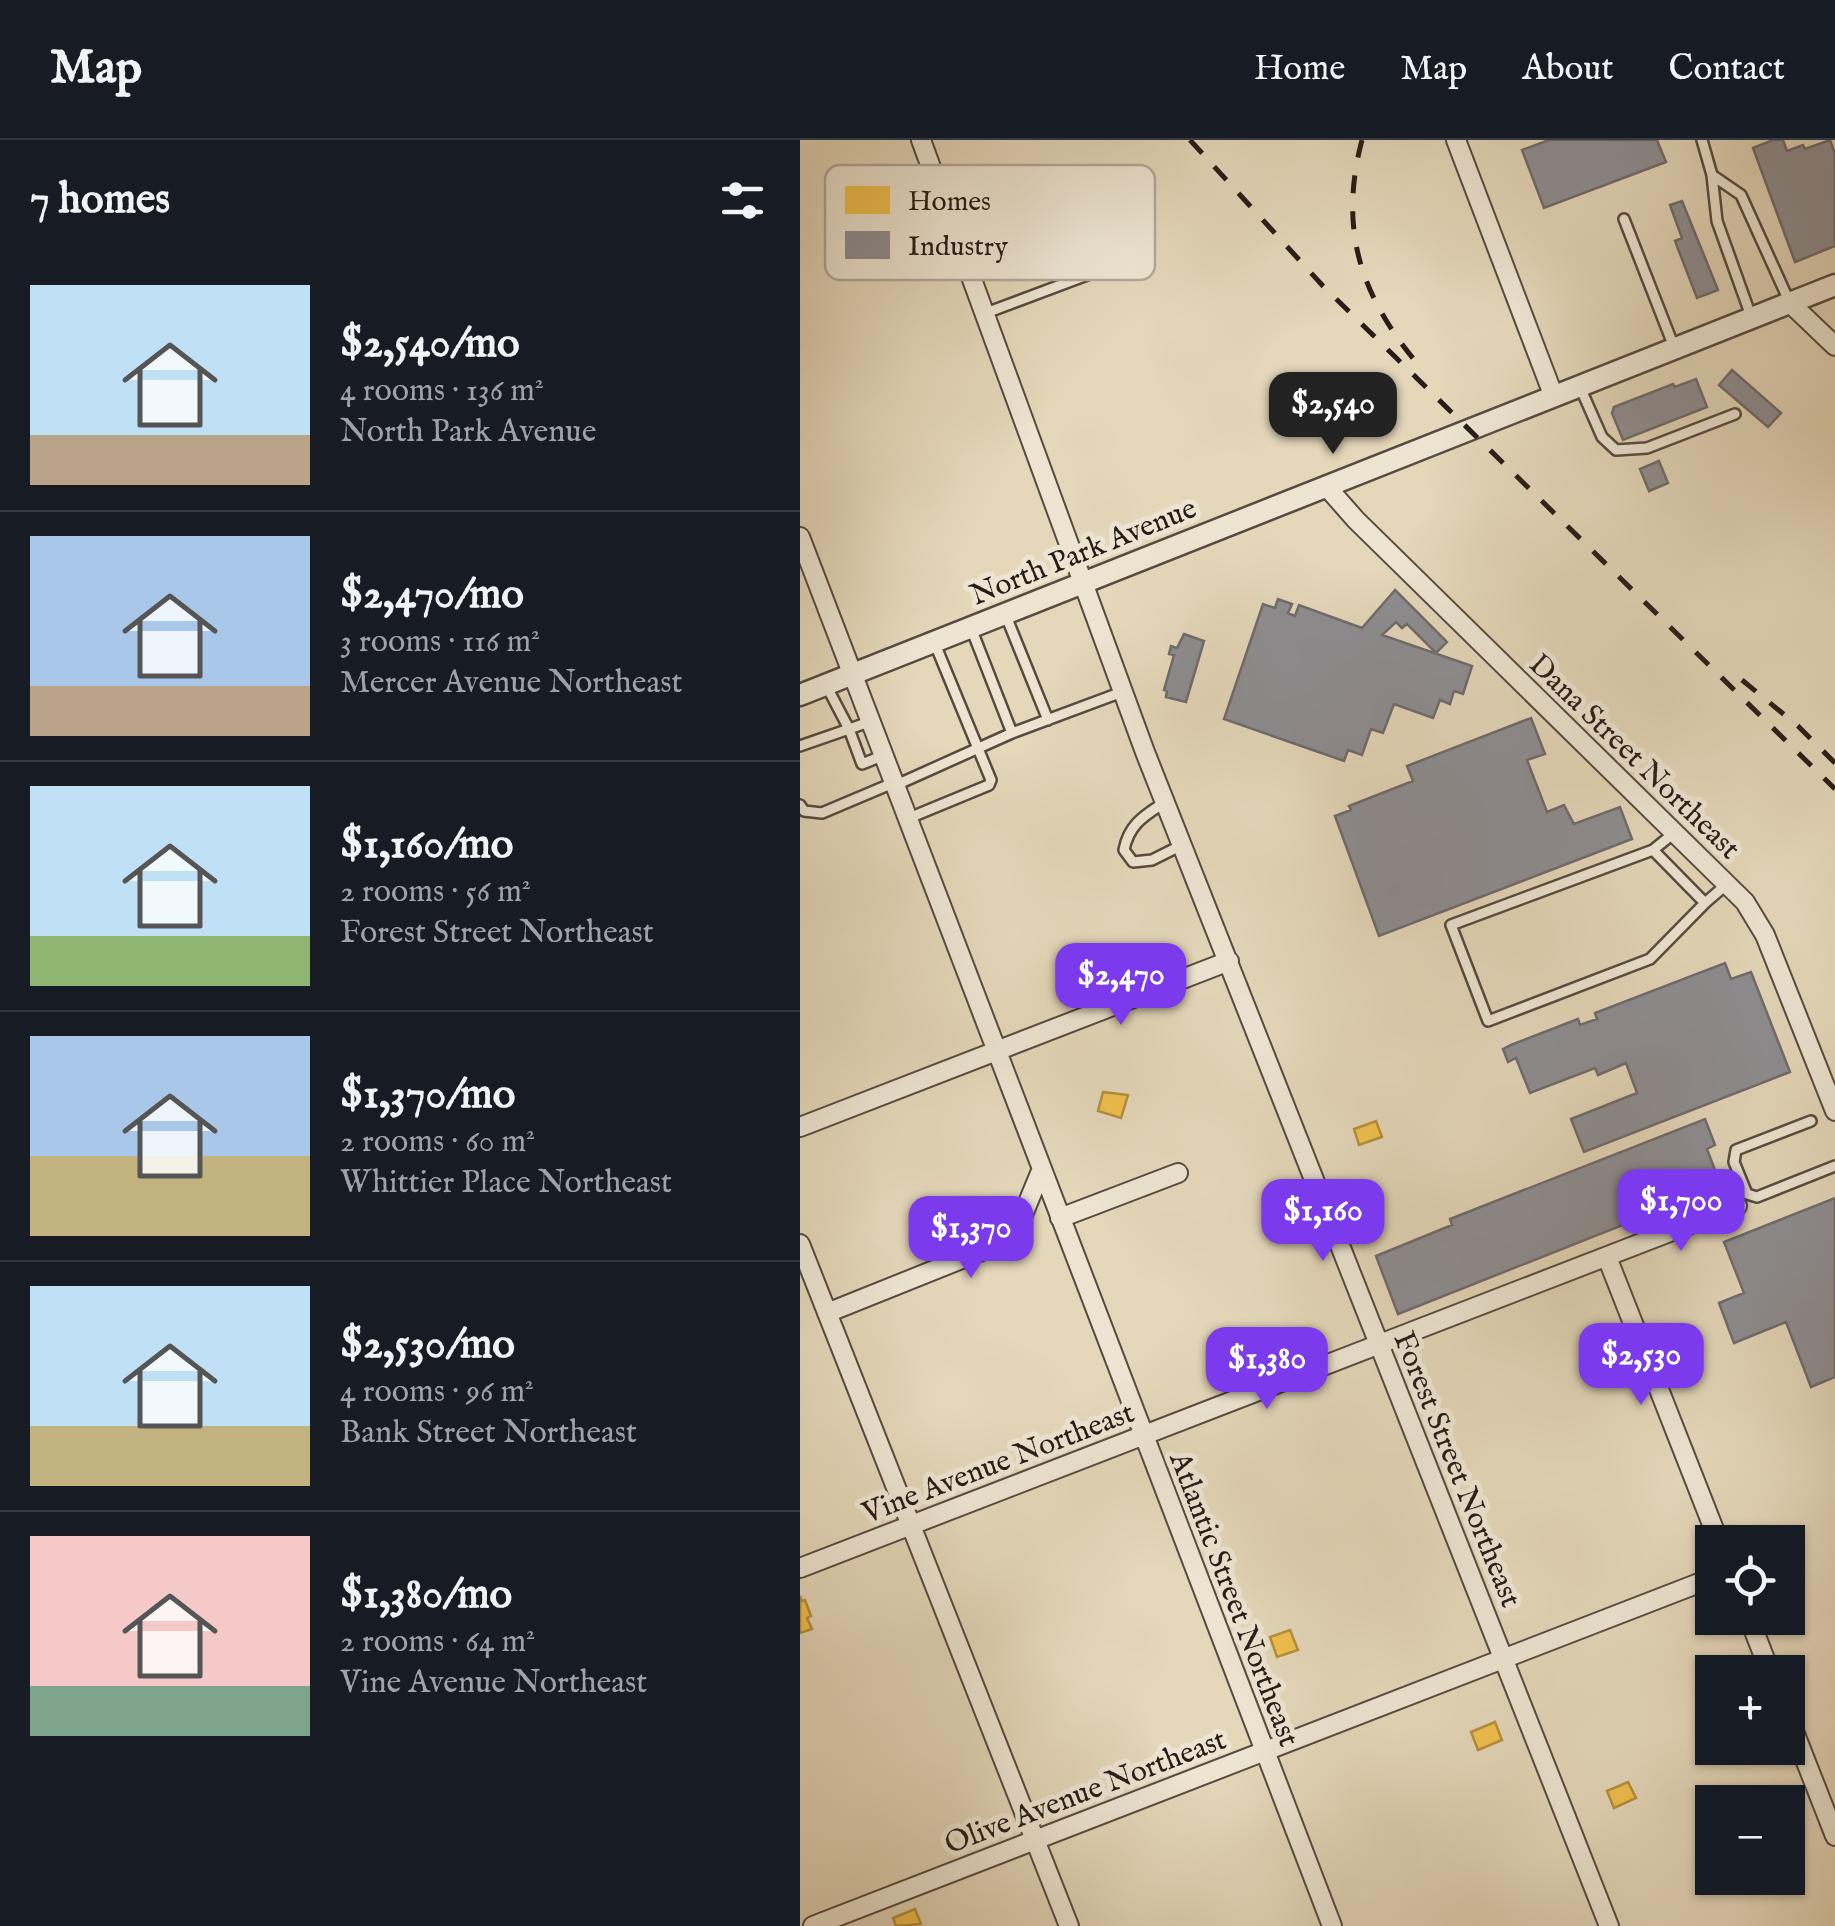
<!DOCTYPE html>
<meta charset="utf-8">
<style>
:root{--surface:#171b24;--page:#20242c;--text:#f1f3f6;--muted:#9ea1a6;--line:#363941;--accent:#7c3aed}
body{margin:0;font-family:"IM FELL English",serif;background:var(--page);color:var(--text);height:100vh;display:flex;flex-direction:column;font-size:38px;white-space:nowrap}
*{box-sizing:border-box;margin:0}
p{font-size:32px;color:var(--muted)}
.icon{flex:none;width:55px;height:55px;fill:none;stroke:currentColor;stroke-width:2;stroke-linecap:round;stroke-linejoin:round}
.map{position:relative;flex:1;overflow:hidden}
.sheet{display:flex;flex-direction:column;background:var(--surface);width:800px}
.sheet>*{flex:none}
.fabs{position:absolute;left:895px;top:1385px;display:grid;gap:20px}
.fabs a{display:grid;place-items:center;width:110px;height:110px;border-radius:0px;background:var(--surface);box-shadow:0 2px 8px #0004;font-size:50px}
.price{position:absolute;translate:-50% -85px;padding:0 22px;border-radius:20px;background:var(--accent);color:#fff;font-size:32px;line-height:65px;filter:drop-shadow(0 2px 5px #0008)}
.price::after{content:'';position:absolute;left:50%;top:60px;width:30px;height:22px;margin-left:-15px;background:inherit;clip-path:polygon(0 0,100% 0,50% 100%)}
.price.active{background:#222;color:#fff}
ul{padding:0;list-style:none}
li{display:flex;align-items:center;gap:30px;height:250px;padding:0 30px}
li+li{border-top:2px solid var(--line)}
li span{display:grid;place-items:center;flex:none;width:280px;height:200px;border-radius:0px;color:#555}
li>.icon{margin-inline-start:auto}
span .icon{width:120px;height:120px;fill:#fffc;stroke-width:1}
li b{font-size:42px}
h2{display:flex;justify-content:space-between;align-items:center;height:120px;padding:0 30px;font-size:42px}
header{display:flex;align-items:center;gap:60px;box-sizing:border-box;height:140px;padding:0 50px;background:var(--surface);border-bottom:2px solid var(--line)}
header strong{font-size:48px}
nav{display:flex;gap:55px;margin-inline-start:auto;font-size:35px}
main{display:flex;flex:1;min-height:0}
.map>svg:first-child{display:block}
</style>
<header>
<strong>Map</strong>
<nav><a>Home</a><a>Map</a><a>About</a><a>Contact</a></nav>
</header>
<main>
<section class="sheet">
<h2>7 homes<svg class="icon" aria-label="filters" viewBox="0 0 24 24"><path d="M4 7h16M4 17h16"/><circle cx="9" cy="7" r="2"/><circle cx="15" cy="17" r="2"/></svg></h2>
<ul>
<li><span style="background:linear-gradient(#bfe0f5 75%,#b9a48a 0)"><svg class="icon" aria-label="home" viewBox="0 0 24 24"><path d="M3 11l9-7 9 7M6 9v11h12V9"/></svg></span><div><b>$2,540/mo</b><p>4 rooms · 136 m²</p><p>North Park Avenue</p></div></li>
<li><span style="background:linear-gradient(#a9c7e8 75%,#b9a48a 0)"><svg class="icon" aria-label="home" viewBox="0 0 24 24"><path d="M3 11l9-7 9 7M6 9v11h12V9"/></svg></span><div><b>$2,470/mo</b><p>3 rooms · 116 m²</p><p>Mercer Avenue Northeast</p></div></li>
<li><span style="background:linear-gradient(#bfe0f5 75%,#8fb573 0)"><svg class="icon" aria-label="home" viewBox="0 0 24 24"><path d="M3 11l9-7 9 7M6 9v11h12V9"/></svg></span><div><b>$1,160/mo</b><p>2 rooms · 56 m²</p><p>Forest Street Northeast</p></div></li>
<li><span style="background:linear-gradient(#a9c7e8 60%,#c2b280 0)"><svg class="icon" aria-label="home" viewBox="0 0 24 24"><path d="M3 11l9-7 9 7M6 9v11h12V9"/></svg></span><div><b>$1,370/mo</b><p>2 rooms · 60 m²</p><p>Whittier Place Northeast</p></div></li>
<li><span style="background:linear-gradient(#bfe0f5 70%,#c2b280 0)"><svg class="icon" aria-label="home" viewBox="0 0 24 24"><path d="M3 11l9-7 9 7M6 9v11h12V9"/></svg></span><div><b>$2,530/mo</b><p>4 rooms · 96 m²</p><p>Bank Street Northeast</p></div></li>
<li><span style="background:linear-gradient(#f6c9c9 75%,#7fa58c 0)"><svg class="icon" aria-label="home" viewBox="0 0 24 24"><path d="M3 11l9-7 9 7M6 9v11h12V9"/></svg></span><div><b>$1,380/mo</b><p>2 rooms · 64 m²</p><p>Vine Avenue Northeast</p></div></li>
</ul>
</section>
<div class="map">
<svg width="1035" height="1786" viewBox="0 0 1035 1786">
<rect width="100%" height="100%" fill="#e4d7ba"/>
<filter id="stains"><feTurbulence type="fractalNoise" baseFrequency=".002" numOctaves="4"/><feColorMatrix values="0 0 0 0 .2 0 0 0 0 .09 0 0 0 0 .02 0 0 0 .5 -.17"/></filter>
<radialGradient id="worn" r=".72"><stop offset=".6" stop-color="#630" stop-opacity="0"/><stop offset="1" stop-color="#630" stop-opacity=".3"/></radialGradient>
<!-- homes -->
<path fill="#f2c14e" stroke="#b5903e" stroke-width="2.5" d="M303,952l25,3 -7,23 -23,-7z
M576,981l6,16 -23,8 -5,-16z
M0,1456l2,5 3,-1 6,16 -4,2 5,11 -12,4z
M490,1490l8,20 -21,7 -7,-20z
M695,1582l7,18 -24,10 -7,-18z
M828,1642l8,16 -22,10 -7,-17z
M115,1769l6,15 -25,2 -3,-8z"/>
<!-- industry -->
<path fill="#8d8d92" stroke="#6f6b6d" stroke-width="2.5" d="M749,0h108l9,22 -122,46 -22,-58z
M973,0h10l4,11 16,-6 2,4 25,-9 5,14v92l-40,16 -42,-114z
M882,61l36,89 -21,8 -22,-57 7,-3 -12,-33z
M932,230l49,43 -13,14 -49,-42z
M896,239l11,28 -84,33 -11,-27 2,-6 59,-23 2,3z
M859,321l9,22 -19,8 -9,-22z
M595,450l52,52 -11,11 -29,-29 -5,4 -6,-6 -14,13 90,31 -9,28 -9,-3 -4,13 -10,-4 -7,18 -39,-14 -11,29 -12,-4 -9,26 -14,-5 -4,11 -120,-42 39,-115 12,4 3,-9 14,5 -4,9 7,3 4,-11 63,23z
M384,494l20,7 -18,61 -20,-5 1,-6 -3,-1 10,-35 -5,-1 2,-8 6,2z
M731,578l14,36 -18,6 20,52 17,-7 10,19 46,-17 12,32 -253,97 -44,-120 16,-6 -2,-4 64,-25 -6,-15z
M925,823l6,16 20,-7 39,100 -206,80 -13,-33 66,-26 -11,-30 -28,12 -3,-7 -65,25 -14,-35 -8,4 -5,-13 8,-4 67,-26 2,6 17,-6 -2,-6z
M905,979l10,26 -8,4 14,37 -323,128 -22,-58 76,-31 -2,-6z
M1035,1058v179l-24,10 -25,-65 -52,21 -15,-40 25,-10 -20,-51z"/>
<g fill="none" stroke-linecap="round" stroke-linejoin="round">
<defs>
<path id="service" d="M902,0l10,35 5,46 35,98
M912,35l29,20 48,106
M824,79l50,128
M186,173l112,-42 -7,-24
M780,247l22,50 14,13 31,-2 88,-34
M206,476l42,104
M171,488l41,105
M69,582l-20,7 13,35 20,-8
M0,606l49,-17 -23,-44
M94,646l118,-53 110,-41
M365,662c-21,14 -36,22 -41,48l9,12 19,-2 30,-15
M0,665l4,6 18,2 71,-30
M109,678l80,-33 2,-5 -56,-136
M874,693l-21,17 52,53 22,-19
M853,710l-202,75 37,96 162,-62 55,-56
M1011,981l-75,29 -2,12 13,32 10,3 78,-31"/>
<path id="minor" d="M121,0l224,612 464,1174
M656,0l98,257
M991,164l44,42
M526,346l30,34 389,382 20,33 70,176
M0,397l532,1389
M0,987l429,-166
M260,1078l118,-45
M0,1104l269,682
M807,1117l112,285
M27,1173l182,-73 6,-6 26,-63
M0,1428l937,-362
M949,1478l21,54
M988,1576l47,120
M13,1786l899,-348"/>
<path id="tertiary" d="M0,555l1035,-410"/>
</defs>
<!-- service casing -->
<use href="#service" stroke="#574b40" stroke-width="14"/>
<!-- minor casing -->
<use href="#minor" stroke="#574b40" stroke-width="22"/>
<!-- tertiary casing -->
<use href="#tertiary" stroke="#574b40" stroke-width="25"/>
<!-- service -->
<use href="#service" stroke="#ede5d2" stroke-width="9"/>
<!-- minor -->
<use href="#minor" stroke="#ede5d2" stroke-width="18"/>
<!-- tertiary -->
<use href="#tertiary" stroke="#ede5d2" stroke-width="20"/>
<!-- rail -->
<path stroke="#281c18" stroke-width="5" stroke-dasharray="18 18" stroke-linecap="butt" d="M390,0l133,146 512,503
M562,0c-23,87 -3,153 54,222
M942,540l56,46 37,37"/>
</g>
<g text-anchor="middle" stroke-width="10" stroke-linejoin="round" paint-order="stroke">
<!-- street labels -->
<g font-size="30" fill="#281c18" stroke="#ede5d2">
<text transform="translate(283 411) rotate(-22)" y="10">North Park Avenue</text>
<text transform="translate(835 616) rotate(44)" y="10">Dana Street Northeast</text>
<text transform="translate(198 1322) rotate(-21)" y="10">Vine Avenue Northeast</text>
<text transform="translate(658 1329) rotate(68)" y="10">Forest Street Northeast</text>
<text transform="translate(435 1459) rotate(69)" y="10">Atlantic Street Northeast</text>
<text transform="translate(285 1651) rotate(-21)" y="10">Olive Avenue Northeast</text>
</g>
</g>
<!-- legend -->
<rect x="25" y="25" width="330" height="115" rx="15" fill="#ede5d2" stroke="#b2a99a" stroke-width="2.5"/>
<rect x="45" y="46" width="45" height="28" fill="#f2c14e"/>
<rect x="45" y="91" width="45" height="28" fill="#8d8d92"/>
<g font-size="28" fill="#281c18">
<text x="108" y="70">Homes</text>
<text x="108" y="115">Industry</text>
</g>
<rect width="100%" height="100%" filter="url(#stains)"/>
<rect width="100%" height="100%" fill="url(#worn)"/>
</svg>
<div class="fabs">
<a><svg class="icon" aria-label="locate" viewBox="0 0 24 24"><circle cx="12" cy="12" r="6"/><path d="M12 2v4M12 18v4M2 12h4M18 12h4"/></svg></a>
<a>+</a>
<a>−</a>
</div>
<b class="price active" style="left:533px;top:317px">$2,540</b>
<b class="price" style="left:321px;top:888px">$2,470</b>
<b class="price" style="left:881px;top:1114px">$1,700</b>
<b class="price" style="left:523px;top:1124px">$1,160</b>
<b class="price" style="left:171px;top:1141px">$1,370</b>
<b class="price" style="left:841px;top:1268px">$2,530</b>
<b class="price" style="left:467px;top:1272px">$1,380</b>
</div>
</main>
